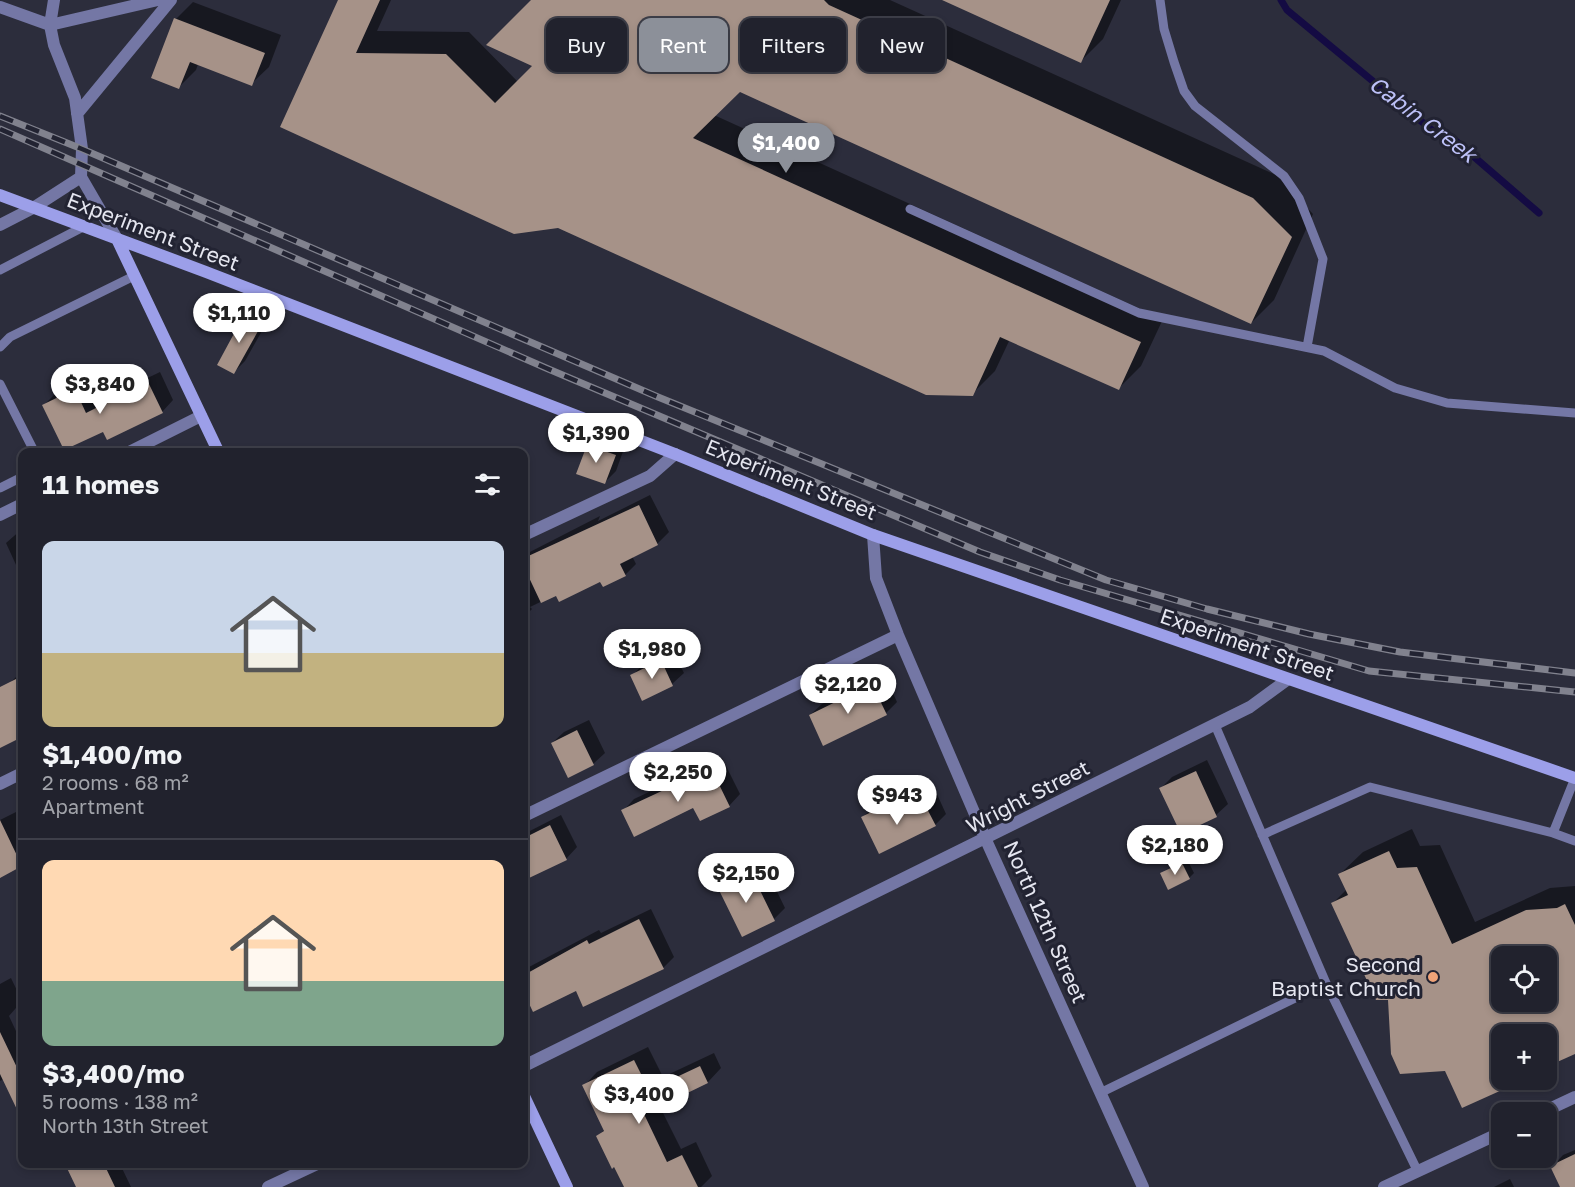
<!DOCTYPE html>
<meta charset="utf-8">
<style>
:root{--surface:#21222d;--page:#292a35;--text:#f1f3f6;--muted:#a2a4aa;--line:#3e3f49;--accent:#8c9099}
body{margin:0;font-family:"Golos Text",sans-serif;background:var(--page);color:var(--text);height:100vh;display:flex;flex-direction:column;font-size:22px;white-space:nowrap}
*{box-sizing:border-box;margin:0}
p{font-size:20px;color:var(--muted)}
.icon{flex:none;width:33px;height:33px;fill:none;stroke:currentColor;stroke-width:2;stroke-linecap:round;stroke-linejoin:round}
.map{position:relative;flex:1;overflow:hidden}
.details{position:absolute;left:18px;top:448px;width:510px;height:720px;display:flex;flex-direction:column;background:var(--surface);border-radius:12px;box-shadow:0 3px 9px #0003,0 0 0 2px var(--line)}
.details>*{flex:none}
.hud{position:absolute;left:546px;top:18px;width:570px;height:54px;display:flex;gap:12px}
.tools{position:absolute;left:1491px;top:946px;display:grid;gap:12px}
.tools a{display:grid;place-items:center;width:66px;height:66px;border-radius:12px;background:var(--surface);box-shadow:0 3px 9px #0003,0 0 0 2px var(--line);font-size:30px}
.price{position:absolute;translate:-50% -51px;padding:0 14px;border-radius:21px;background:#fff;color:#222;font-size:20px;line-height:39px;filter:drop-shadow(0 2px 3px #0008)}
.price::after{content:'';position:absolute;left:50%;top:36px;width:18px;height:14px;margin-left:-9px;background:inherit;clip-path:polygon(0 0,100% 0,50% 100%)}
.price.active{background:var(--accent);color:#fff}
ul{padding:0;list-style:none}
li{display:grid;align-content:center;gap:12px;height:318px;padding:0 24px}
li+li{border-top:2px solid var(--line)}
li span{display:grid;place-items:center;height:186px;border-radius:12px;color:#555}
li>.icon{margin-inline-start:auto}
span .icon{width:108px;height:108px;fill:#fffc;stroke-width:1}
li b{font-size:26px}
h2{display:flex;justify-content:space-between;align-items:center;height:72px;padding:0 24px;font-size:26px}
.pill{padding:0 21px;border-radius:12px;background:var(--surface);box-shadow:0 3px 9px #0003,0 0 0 2px var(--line);font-size:21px;line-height:54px}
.pill.active{background:var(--accent);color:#fff}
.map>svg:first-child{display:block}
</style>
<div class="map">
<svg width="1575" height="1187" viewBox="0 0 1575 1187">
<rect width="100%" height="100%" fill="#2c2d3c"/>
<!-- shadow -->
<path fill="#0007" fill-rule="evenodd" d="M340,0h51l-14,31 92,1 49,50 17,-17 -2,-65h357l386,175 37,39 -39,86 -23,23 -512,-233 -25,25 449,204 -22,47 -23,23 -108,-50 -15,32 -23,23 -414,-168 -276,-99z
M946,0h175l-18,39 -22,22z
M193,2l88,33 -12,32 -18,17 -53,-20 -2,6 -17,17 -3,-68z
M257,304l15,9 -27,48 -11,11 -15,-8 26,-48z
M160,372l13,28 -11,12 -59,18 -59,-25 11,-11 31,-16 12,24z
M599,434l27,9 -10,28 -11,11 -17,-36z
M356,446l3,7h-17z
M650,495l19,37 -12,12 -25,12 4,8 -11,11 -68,19 -27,13 2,2 -8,8v-62l76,-39 -2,5z
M22,529v49l-16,-35z
M672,650l12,23 -12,11 -29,15 -11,-23 11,-12z
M22,671v62l-22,11v-41l10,-20z
M884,674l13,28 -11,11 -76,2 12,-11z
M589,720l16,33 -12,11 -41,-21 12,-11z
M722,758l18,36 -11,12 -106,5 11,-12z
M1207,760l21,44 -12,11 -35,17 -20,-44 11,-11z
M936,792l10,22 -11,11 -72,-8 11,-11 25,-12 7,13z
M22,809v56l-22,11v-56z
M561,815l16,32 -11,12 -36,17 -6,-13v-29z
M1412,829l8,17 20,-1 35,77 75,-34 25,-2v166l-29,-17h-44v45h9l-7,7 -41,19 -17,-36 -57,-72 -56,-95 14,-14 -7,-15 23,-22zM1502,957h44v45h-44z
M1187,859l7,14 -5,5 -27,-4z
M762,861l23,47 -11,11 -54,-31 11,-11z
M651,909l23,48 -11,11 -87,21 -42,21 -10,-20v-17l5,-6 70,-37 2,3z
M11,978l11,23 -13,15 13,28v73l-18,-38 -4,2v-97z
M648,1047l15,30 51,-24 7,15 -13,14 -49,23 22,44 15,-7 16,34 -11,11h-77l-26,-51 7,-7 -21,-43 13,-14z
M1575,1150v37h-13l-10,-20 11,-12z
M67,1164h53l11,23h-53z
M1510,1179l4,8h-20z"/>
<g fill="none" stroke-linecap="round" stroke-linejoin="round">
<!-- stream -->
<path stroke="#140b43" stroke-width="7" d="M1281,0l6,10 146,121 17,5 89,77"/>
</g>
<!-- building -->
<path fill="#a69288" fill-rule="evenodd" d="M338,0h42l-24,53 90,1 49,49 37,-37 -46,-21 45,-45h293l5,5 424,193 39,39 -41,87 -511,-232 -47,46 448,204 -22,48 -119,-53 -27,59 -47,-1 -368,-167 -44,6 -234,-107z
M942,0h168l-29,63z
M174,18l91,35 -13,33 -62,-24 -11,27 -28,-11z
M244,315l18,9 -28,50 -17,-9z
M148,382l15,31 -56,27 -4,-8 -39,18 -22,-45 33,-16 11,24z
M587,445l29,10 -11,29 -29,-10z
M639,505l19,40 -38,19 6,12 -23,11 -3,-5 -41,20 -3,-6 -15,7 -17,-36v-9z
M661,660l12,26 -31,15 -12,-26z
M22,676v61l-22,11v-61z
M872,684l15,31 -64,31 -14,-31z
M577,730l17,35 -26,13 -17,-35z
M711,768l19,39 -30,14 -7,-13 -59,29 -13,-27z
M1196,771l21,46 -36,17 -22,-46z
M924,803l12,23 -57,28 -18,-37 27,-13 6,13z
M0,820l22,46 -22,12z
M550,825l17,35 -38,18 -5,-12v-28z
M1389,851l8,17 20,-1 35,77 74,-34 31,-2 8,-4 10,21v129l-29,13v-32h-44v55l-40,18 -17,-37 -45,3 -9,-20 -3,-54h-12l-45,-97 17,-8 -10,-21zM1502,957h44v45h-44z
M1182,863l8,16 -22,11 -8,-17z
M751,872l24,49 -33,16 -24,-49z
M639,919l25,50 -81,38 -7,-16 -43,21 -9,-19v-18l63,-35 2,4z
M0,1032l22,46v42l-22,-46z
M634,1060l15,30 51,-24 8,17 -64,31 23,48 15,-7 16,32h-74l-10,-20 -2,2 -16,-33 8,-5 -22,-46z
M1575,1154v33h-15l-10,-21z
M65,1164h39l11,23h-39z"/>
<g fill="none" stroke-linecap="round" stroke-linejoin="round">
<!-- lane -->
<path stroke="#7477a5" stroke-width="9" d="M1160,0l4,29 10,33 10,29 11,15 89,70 15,22 24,61 -16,88
M910,209l229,104 185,38 71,37 52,15 128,10
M0,270l83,-43
M0,347l10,-10 124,-61
M0,384l35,69
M0,488l22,-11
M1215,725l111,258
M1553,833l22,8
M1262,835l108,-48 183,46 22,-55
M1100,1093l226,-110 92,189"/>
<!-- street -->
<path stroke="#7477a5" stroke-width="12" d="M54,0l-4,25 4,20 21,53 7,51 -1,28 36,62
M0,7l50,18 108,-25
M77,114l94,-114
M0,225l33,-17 48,-31
M127,453l74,-37
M0,515l22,-11
M524,535l126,-59 25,-22
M873,535l3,43 22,57 88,205 157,347
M0,784l22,-11
M524,816l374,-181
M524,1066l726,-359 37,-27
M1541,1113l34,-16
M268,1187l49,-23
M1384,1187l118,-55"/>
<!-- secondary -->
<path stroke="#9c9fe9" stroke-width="12" d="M0,195l206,77 469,182 198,81 702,243
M117,239l102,214
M524,1096l43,91"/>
<defs>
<path id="rail" d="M0,116l82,33 576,248 448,183 101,29 102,25 91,18 175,21
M0,129l546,239 434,184 80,28 309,91 206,21"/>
</defs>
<!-- rail casing -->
<use href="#rail" stroke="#81828e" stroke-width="7"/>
<!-- rail -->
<use href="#rail" stroke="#222332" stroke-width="4.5" stroke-dasharray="14" stroke-linecap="butt"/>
</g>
<!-- markers -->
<circle fill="#efa378" stroke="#222332" stroke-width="2" cx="1433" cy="977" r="6"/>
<g text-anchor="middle" stroke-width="6" stroke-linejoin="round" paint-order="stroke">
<!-- street labels -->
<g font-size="21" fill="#e5e6f0" stroke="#222332">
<text transform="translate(153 232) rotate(21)" y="7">Experiment Street</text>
<text transform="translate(791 480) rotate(22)" y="7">Experiment Street</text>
<text transform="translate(1247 645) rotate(19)" y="7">Experiment Street</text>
<text transform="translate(1028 797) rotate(-27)" y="7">Wright Street</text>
<text transform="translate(1045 922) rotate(66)" y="7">North 12th Street</text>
</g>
<!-- poi labels -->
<g font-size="21" fill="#e5e6f0" stroke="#222332" text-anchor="end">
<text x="1421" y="972">Second<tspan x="1421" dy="24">Baptist Church</tspan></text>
</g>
<!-- water labels -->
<g font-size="22" font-style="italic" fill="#bdc1f8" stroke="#222332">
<text transform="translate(1423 119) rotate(37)" y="8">Cabin Creek</text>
</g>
</g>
</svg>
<div class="tools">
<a><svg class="icon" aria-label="locate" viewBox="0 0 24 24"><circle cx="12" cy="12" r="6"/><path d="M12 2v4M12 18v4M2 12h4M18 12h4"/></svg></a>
<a>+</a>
<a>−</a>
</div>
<b class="price active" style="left:786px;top:174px">$1,400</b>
<b class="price" style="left:239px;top:344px">$1,110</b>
<b class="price" style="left:100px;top:415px">$3,840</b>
<b class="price" style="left:596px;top:464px">$1,390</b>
<b class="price" style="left:652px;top:680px">$1,980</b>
<b class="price" style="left:848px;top:715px">$2,120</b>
<b class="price" style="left:678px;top:803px">$2,250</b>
<b class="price" style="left:897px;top:826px">$943</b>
<b class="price" style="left:1175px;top:876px">$2,180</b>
<b class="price" style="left:746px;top:904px">$2,150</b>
<b class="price" style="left:639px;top:1125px">$3,400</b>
<div class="hud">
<a class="pill">Buy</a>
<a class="pill active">Rent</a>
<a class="pill">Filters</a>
<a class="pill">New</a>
</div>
<section class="details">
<h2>11 homes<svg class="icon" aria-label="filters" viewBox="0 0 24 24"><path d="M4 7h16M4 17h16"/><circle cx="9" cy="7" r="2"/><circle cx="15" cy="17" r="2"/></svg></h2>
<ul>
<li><span style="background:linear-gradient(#c9d6e8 60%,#c2b280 0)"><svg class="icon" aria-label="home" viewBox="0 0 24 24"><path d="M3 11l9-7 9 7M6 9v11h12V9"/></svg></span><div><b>$1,400/mo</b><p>2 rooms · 68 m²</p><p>Apartment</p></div></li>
<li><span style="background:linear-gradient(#ffd9b3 65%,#7fa58c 0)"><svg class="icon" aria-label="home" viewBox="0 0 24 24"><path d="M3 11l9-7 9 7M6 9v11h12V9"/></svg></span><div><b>$3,400/mo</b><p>5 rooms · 138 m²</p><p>North 13th Street</p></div></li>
</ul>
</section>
</div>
